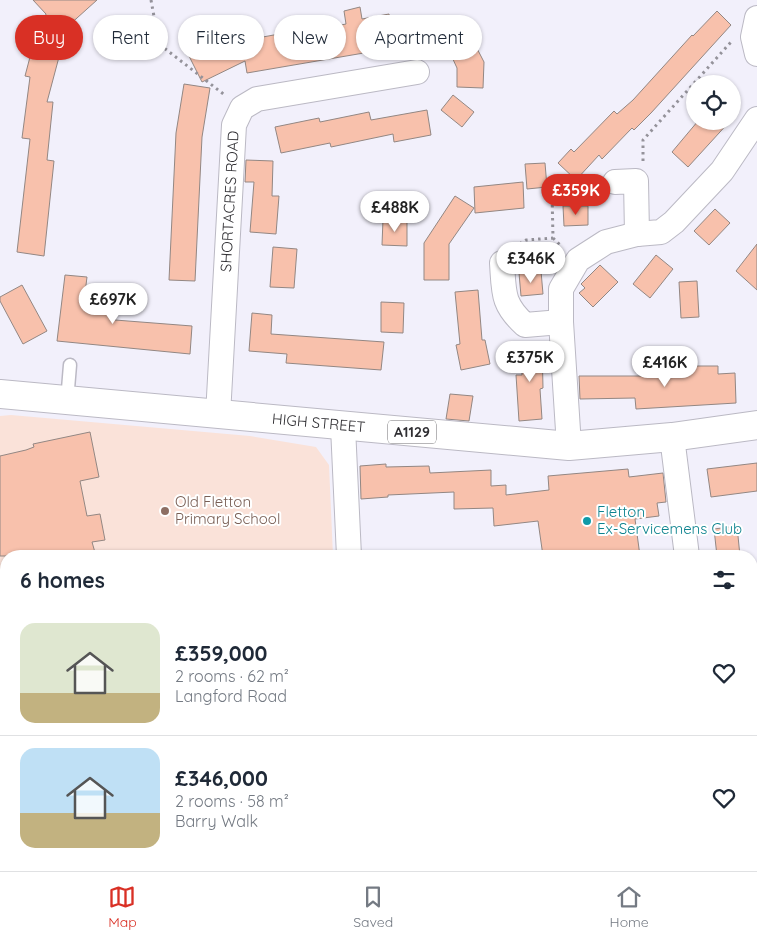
<!DOCTYPE html>
<meta charset="utf-8">
<style>
:root{--surface:#fff;--page:#f2f2f3;--text:#1f2937;--muted:#747a83;--line:#e0e1e3;--accent:#d93025}
body{margin:0;font-family:Quicksand,sans-serif;background:var(--page);color:var(--text);height:100vh;display:flex;flex-direction:column;font-size:19px;white-space:nowrap}
*{box-sizing:border-box;margin:0}
p{font-size:16px;color:var(--muted)}
.icon{flex:none;width:28px;height:28px;fill:none;stroke:currentColor;stroke-width:2;stroke-linecap:round;stroke-linejoin:round}
.map{position:relative;flex:1;overflow:hidden}
.panel{position:absolute;left:0px;top:550px;width:758px;height:321px;display:flex;flex-direction:column;background:var(--surface);border-radius:20px 20px 0 0;box-shadow:0 1px 4px #0004}
.panel>*{flex:none}
.top-card{position:absolute;left:15px;top:15px;width:500px;height:45px;display:flex;gap:10px}
.controls{position:absolute;left:686px;top:75px;display:grid;gap:10px}
.controls a{display:grid;place-items:center;width:55px;height:55px;border-radius:50%;background:var(--surface);box-shadow:0 1px 4px #0004;font-size:25px}
.price{position:absolute;translate:-50% -42px;padding:0 11px;border-radius:18px;background:#fff;color:#222;font-size:16px;line-height:32px;filter:drop-shadow(0 1px 2px #0008)}
.price::after{content:'';position:absolute;left:50%;top:30px;width:15px;height:11px;margin-left:-8px;background:inherit;clip-path:polygon(0 0,100% 0,50% 100%)}
.price.selected{background:var(--accent);color:#fff}
ul{padding:0;list-style:none}
li{display:flex;align-items:center;gap:15px;height:125px;padding:0 20px}
li+li{border-top:1px solid var(--line)}
li span{display:grid;place-items:center;flex:none;width:140px;height:100px;border-radius:15px;color:#555}
li>.icon{margin-inline-start:auto}
span .icon{width:60px;height:60px;fill:#fffc;stroke-width:1}
li b{font-size:21px}
h2{display:flex;justify-content:space-between;align-items:center;height:60px;padding:0 20px;font-size:21px}
.pill{padding:0 18px;border-radius:22px;background:var(--surface);box-shadow:0 1px 4px #0004;font-size:18px;line-height:45px}
.pill.selected{background:var(--accent);color:#fff}
.menu{display:flex;justify-content:space-around;align-items:center;height:70px;border-top:1px solid var(--line);background:var(--surface);font-size:14px;color:var(--muted)}
.menu a{display:grid;justify-items:center;gap:2px}
.menu .selected{color:var(--accent)}
.map>svg:first-child{display:block}
</style>
<div class="map">
<svg width="757" height="871" viewBox="0 0 757 871">
<rect width="100%" height="100%" fill="#f2f0fb"/>
<!-- education -->
<path fill="#fae2d9" d="M11,415l239,21 66,11 13,18 4,91h-327v108l-6,2v-250z"/>
<!-- building -->
<path fill="#f8c1ac" stroke="#938783" d="M33,0h64l-30,27 -20,75h6l-6,58 7,1 -10,95 -27,-4 13,-113 -8,-1 8,-61 -5,-1 10,-38 4,1 7,-25z
M360,7l2,12 27,-5 4,34 -146,25 -2,-12 -43,21 -20,-40 30,-15 8,18 59,-11 1,8 62,-11 -1,-6 5,-1 -2,-13z
M717,11l14,14 -80,88 -17,17 -2,-2 -30,31 -3,-4 -23,25 -18,-17 13,-14 3,3 40,-41 3,3 16,-14 59,-65 1,1z
M469,33l15,29 -1,26 -26,-1v-19l-11,-24z
M184,84l26,4 -8,49 -7,144 -26,-1 7,-147z
M453,95l21,17 -12,15 -21,-17z
M427,110l4,25 -37,7 -1,-8 -62,13 -1,-4 -49,10 -6,-26 44,-9 1,4 49,-10 2,8z
M698,121h32l-42,46 -16,-15z
M246,160l27,1 -1,35h7l-3,38 -26,-2 4,-50h-9z
M545,163l2,24 -20,2 -2,-25z
M523,182l1,26 -49,5 -1,-26z
M455,196l19,12 -25,36v36h-25v-37z
M563,206h25v19l-24,1z
M715,209l15,14 -21,22 -15,-14z
M383,219l24,1v26l-25,-1z
M757,244v46l-21,-19z
M273,247l24,2 -3,39 -24,-1z
M656,255l17,14 -23,29 -17,-14z
M600,265l18,17 -25,25 -14,-14 6,-5 -4,-4z
M541,271l2,23 -22,2 -2,-23z
M65,275l22,2 -2,16 16,1 -2,15 16,1v10l77,6 -2,28 -133,-13z
M697,281l2,36 -18,1 -2,-36z
M22,285l25,46 -24,13 -23,-43v-4z
M478,290l4,50h3l5,24 -29,6 -5,-25 4,-1 -5,-52z
M381,302l23,1 -1,30 -22,-1z
M252,313l20,2 -1,19 113,8 -3,28 -95,-7 1,-9 -38,-3z
M542,344l1,44 -3,1 2,30 -23,2 -3,-46h6l-1,-30z
M696,363v3h22v8l17,-1 1,30 -100,6 -1,-11 -55,1 -1,-23h96v-11z
M450,394l23,2 -4,25 -23,-2z
M90,432l9,45 -19,4 7,35 13,-2 5,26 -13,2 4,14h-96v-100l26,-6 8,-3 -1,-3z
M757,463v28l-46,6 -4,-28z
M386,464v3l43,-1 1,7 61,-3v16l15,-1v10l43,-5 -1,-14 80,-7 1,8 34,-4 3,29 -9,1 2,13 -24,3 5,37h-60v-2l-37,2 -5,-35 -44,5 -1,-18 -39,1v-17l-66,3v2l-27,2 -1,-33z
M737,526l3,30h-23l-3,-27z"/>
<g fill="none" stroke-linecap="round" stroke-linejoin="round">
<defs>
<path id="service" d="M67,401l3,-36"/>
<g id="minor">
<path d="M757,18l-4,19 4,17"/>
<path d="M615,182l21,-1 1,53"/>
<path d="M502,263c2,30 0,41 23,62l36,-3"/>
<path id="s1" d="M218,415l16,-290 8,-17 15,-9 160,-27"/>
<path d="M343,427l6,129"/>
<path d="M672,437l15,119"/>
<path d="M569,446l-8,-124v-33l17,-29 28,-18 31,-8 24,-2 13,-10 48,-51 35,-52"/>
<path d="M723,865l1,6"/>
<path d="M365,866l9,-1"/>
</g>
<g id="primary">
<path id="s2" d="M0,394l569,52 103,-9 85,-12"/>
</g>
</defs>
<!-- service casing -->
<use href="#service" stroke="#bbb9c4" stroke-width="15"/>
<!-- minor casing -->
<use href="#minor" stroke="#bbb9c4" stroke-width="26"/>
<!-- primary casing -->
<use href="#primary" stroke="#bbb9c4" stroke-width="30"/>
<!-- path -->
<path stroke="#94929a" stroke-width="3" stroke-dasharray="2.5 4" stroke-linecap="butt" d="M151,0l8,44 67,52
M643,161v-21l88,-98
M553,238l8,8
M514,247l12,-7 27,-2 -1,-45 44,-1"/>
<!-- service -->
<use href="#service" stroke="#fff" stroke-width="12"/>
<!-- minor -->
<use href="#minor" stroke="#fff" stroke-width="24"/>
<!-- primary -->
<use href="#primary" stroke="#fff" stroke-width="28"/>
</g>
<!-- markers -->
<circle fill="#8d6e63" stroke="#fff" stroke-width="2" cx="165" cy="511" r="5"/>
<circle fill="#0f9aa8" stroke="#fff" stroke-width="2" cx="587" cy="521" r="5"/>
<g text-anchor="middle" stroke-width="4" stroke-linejoin="round" paint-order="stroke">
<!-- shield labels -->
<rect fill="#fff" stroke="#6e6d70" stroke-width="1" x="388" y="420.5" width="48" height="23" rx="4"/>
<g font-size="14" font-weight="bold" fill="#302f33">
<text x="412" y="437">A1129</text>
</g>
<!-- street labels -->
<g font-size="15" fill="#302f33" stroke="#fff">
<text dy="5" stroke="none"><textPath href="#s1" startOffset="214">SHORTACRES ROAD</textPath></text>
<text dy="5" stroke="none"><textPath href="#s2" startOffset="320">HIGH STREET</textPath></text>
</g>
<!-- education labels -->
<g font-size="15" fill="#785e54" stroke="#fff" text-anchor="start">
<text x="175" y="507">Old Fletton<tspan x="175" dy="17">Primary School</tspan></text>
</g>
<!-- culture labels -->
<g font-size="15" fill="#0d838f" stroke="#fff" text-anchor="start">
<text x="597" y="517">Fletton<tspan x="597" dy="17">Ex-Servicemens Club</tspan></text>
</g>
</g>
</svg>
<div class="controls">
<a><svg class="icon" aria-label="locate" viewBox="0 0 24 24"><circle cx="12" cy="12" r="6"/><path d="M12 2v4M12 18v4M2 12h4M18 12h4"/></svg></a>
</div>
<b class="price selected" style="left:576px;top:216px">£359K</b>
<b class="price" style="left:395px;top:233px">£488K</b>
<b class="price" style="left:531px;top:284px">£346K</b>
<b class="price" style="left:113px;top:325px">£697K</b>
<b class="price" style="left:530px;top:383px">£375K</b>
<b class="price" style="left:665px;top:388px">£416K</b>
<div class="top-card">
<a class="pill selected">Buy</a>
<a class="pill">Rent</a>
<a class="pill">Filters</a>
<a class="pill">New</a>
<a class="pill">Apartment</a>
</div>
<section class="panel">
<h2>6 homes<svg class="icon" aria-label="filters" viewBox="0 0 24 24"><path d="M4 7h16M4 17h16"/><circle cx="9" cy="7" r="2"/><circle cx="15" cy="17" r="2"/></svg></h2>
<ul>
<li><span style="background:linear-gradient(#dfe7d0 70%,#c2b280 0)"><svg class="icon" aria-label="home" viewBox="0 0 24 24"><path d="M3 11l9-7 9 7M6 9v11h12V9"/></svg></span><div><b>£359,000</b><p>2 rooms · 62 m²</p><p>Langford Road</p></div><svg class="icon" aria-label="heart" viewBox="0 0 24 24"><path d="M12 20l-8-8c-3-5 5-10 8-4 3-6 11-1 8 4z"/></svg></li>
<li><span style="background:linear-gradient(#bfe0f5 65%,#c2b280 0)"><svg class="icon" aria-label="home" viewBox="0 0 24 24"><path d="M3 11l9-7 9 7M6 9v11h12V9"/></svg></span><div><b>£346,000</b><p>2 rooms · 58 m²</p><p>Barry Walk</p></div><svg class="icon" aria-label="heart" viewBox="0 0 24 24"><path d="M12 20l-8-8c-3-5 5-10 8-4 3-6 11-1 8 4z"/></svg></li>
</ul>
</section>
</div>
<nav class="menu">
<a class="selected"><svg class="icon" aria-label="map" viewBox="0 0 24 24"><path d="M3 6l6-2 6 2 6-2v14l-6 2-6-2-6 2zM9 4v14M15 6v14"/></svg>Map</a>
<a><svg class="icon" aria-label="saved" viewBox="0 0 24 24"><path d="M7 4h10v16l-5-4-5 4z"/></svg>Saved</a>
<a><svg class="icon" aria-label="home" viewBox="0 0 24 24"><path d="M3 11l9-7 9 7M6 9v11h12V9"/></svg>Home</a>
</nav>
